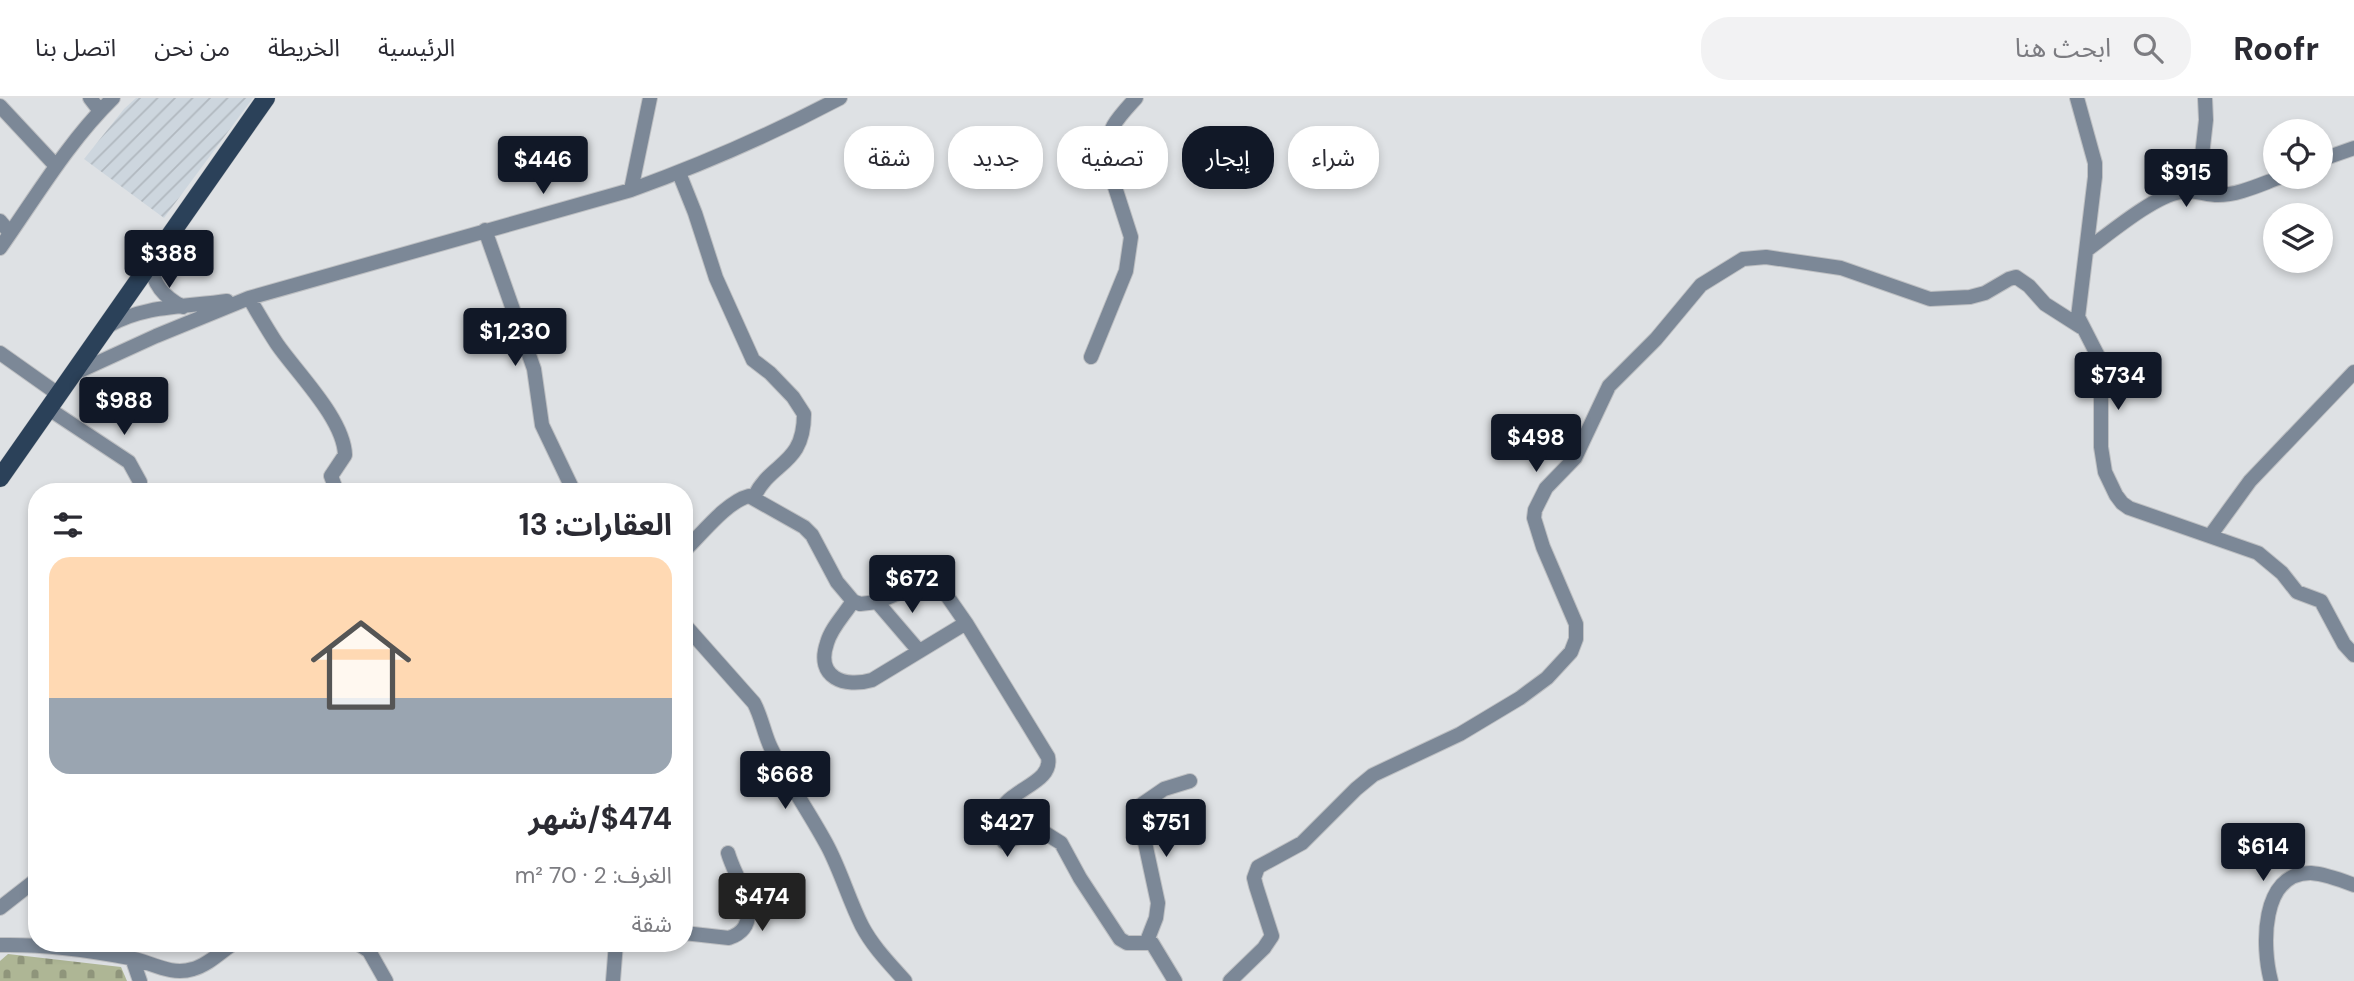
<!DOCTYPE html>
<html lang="ar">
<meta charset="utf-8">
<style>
:root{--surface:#fff;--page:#f2f2f3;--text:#2b2b33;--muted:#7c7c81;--line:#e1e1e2;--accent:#111827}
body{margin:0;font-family:"DM Sans","Noto Sans Arabic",sans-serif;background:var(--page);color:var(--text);direction:rtl;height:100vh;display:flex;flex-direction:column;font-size:26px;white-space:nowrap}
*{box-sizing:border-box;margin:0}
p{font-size:23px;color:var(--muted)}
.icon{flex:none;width:38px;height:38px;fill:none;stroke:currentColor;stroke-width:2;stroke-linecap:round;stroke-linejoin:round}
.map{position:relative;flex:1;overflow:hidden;direction:ltr}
.details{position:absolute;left:28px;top:385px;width:665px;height:469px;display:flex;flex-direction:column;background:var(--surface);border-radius:28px;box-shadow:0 4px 10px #0003;direction:rtl}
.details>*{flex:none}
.hud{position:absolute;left:714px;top:28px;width:665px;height:63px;direction:rtl;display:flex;gap:14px}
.fabs{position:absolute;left:2263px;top:21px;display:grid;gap:14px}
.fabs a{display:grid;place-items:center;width:70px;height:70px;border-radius:50%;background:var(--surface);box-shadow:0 4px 10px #0003;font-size:35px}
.price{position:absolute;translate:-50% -60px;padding:0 16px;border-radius:7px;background:var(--accent);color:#fff;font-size:23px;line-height:46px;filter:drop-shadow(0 2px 4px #0008)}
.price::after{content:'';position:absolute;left:50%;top:42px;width:21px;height:16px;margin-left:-10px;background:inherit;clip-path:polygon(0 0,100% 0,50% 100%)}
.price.on{background:#222;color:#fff}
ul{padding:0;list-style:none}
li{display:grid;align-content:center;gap:14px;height:371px;padding:0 21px}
li span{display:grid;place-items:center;height:217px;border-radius:21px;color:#555}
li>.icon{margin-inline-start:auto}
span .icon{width:126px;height:126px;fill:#fffc;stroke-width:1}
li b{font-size:30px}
h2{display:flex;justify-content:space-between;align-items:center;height:84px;padding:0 21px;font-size:30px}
.tag{padding:0 24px;border-radius:28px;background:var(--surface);box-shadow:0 4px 10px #0003;font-size:24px;line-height:63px}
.tag.on{background:var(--accent);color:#fff}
header{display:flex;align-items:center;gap:42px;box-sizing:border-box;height:98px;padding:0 35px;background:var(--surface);border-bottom:2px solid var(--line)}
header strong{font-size:33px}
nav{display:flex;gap:38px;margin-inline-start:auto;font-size:24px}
.search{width:490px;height:63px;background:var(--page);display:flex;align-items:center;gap:18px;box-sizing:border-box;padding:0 24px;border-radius:28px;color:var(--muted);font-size:26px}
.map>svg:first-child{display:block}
</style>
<header>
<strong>Roofr</strong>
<div class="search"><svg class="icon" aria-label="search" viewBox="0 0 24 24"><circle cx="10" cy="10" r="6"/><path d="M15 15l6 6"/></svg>ابحث هنا</div>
<nav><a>الرئيسية</a><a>الخريطة</a><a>من نحن</a><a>اتصل بنا</a></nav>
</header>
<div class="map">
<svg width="2354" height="883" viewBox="0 0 2354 883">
<defs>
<pattern id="industrial-furrows" width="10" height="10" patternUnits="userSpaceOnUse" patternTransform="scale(1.75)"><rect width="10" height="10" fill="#cdd6de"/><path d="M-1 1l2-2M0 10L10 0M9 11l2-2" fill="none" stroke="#b1b8bf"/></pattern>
<pattern id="cemetery-stones" width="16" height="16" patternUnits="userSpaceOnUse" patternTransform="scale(1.75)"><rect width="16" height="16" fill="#aeb695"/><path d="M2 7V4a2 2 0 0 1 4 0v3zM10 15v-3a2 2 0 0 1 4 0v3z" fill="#8f957b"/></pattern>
</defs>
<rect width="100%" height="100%" fill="#dee1e4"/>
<!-- industrial -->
<path fill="url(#industrial-furrows)" d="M136,0h117l-89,120 -80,-59 40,-50z"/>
<!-- cemetery -->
<path fill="url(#cemetery-stones)" d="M8,856l113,13 6,14h-127v-20z"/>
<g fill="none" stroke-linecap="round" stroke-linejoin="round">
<defs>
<path id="minor" d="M90,0l10,13
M2077,0l18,65v14l-17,140 23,45v85l4,25 11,23 6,8 7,5 129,45 24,20 15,19 24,9 23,43 10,11
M0,8l56,60
M2320,62l34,-12
M679,75l16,40 21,65 37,82 17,13 23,24 11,17c0,52 -33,47 -50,83
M631,92l19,-92
M2198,93l8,-71 -1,-22
M0,123l10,12
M485,132l49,139 8,56 32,67
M0,150c36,-51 68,-106 113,-150
M2088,151c22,-16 66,-53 92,-57 14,-3 25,3 38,3 21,0 43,-11 63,-18
M151,164c1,22 13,35 32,45
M249,200c9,15 18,31 28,46 20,29 67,75 68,111l-14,21 6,16
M108,228c36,-21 78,-19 119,-25
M0,255l58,41
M1091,259l35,-86 5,-34 -26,-81c3,-29 12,-37 31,-58
M73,276l83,-38 93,-38 382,-108c72,-26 141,-56 209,-92
M49,311l80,53 11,20 -2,10
M2210,438l40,-55 104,-109
M684,453c18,-17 42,-49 65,-55l55,31 8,8 25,47 16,19 7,3 17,-2 48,-20 10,2 8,6 23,33 82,134c7,35 -71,32 -44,85l27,-9h14l16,10 19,35 40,61 7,4h25l23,38
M853,503c-8,13 -22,27 -26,42 -12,35 18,45 45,37l94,-57
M877,504l42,49
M684,526l70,79c8,15 10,31 17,45 17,35 39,65 57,99 13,25 21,53 34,79 11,21 28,38 43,55
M0,810l37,-29
M684,835l45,5c40,-14 6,-59 -1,-85
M1147,843l9,-23 2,-15 -14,-65 -9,-29 29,-20 26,-8
M357,845l12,8 17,30
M0,847c42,-1 88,5 130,13 21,4 40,18 63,11 15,-4 28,-17 41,-26
M132,860l8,23
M613,883l3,-38
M1230,883l34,-33 8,-12 -16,-50 -2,-8 4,-11 44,-24 54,-54 17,-14 87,-41 60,-36 27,-20 24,-26 5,-13v-15l-33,-77 -9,-29 1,-8 11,-22 29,-30 34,-72 47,-47 45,-54 42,-26 23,-2 75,11 89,31 40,-2 15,-4 24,-14 7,-2 13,9 16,18 36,23
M2271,883c-9,-33 -11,-109 40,-108 14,1 30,7 43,12"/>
<path id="major" d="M0,380l266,-380"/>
</defs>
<!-- minor casing -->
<use href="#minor" stroke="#bdbfc2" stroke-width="16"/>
<!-- major casing -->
<use href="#major" stroke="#bdbfc2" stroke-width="19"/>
<!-- minor -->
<use href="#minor" stroke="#7c8897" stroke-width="14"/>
<!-- major -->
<use href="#major" stroke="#2b4159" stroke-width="18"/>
</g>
</svg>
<div class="fabs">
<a><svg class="icon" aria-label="locate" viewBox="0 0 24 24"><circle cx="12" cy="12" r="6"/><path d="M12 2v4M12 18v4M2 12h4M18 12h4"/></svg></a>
<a><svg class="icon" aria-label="layers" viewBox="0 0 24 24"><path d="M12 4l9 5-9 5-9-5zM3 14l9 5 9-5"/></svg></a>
</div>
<b class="price" style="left:543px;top:98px">$446</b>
<b class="price" style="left:2186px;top:111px">$915</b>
<b class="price" style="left:169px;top:192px">$388</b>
<b class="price" style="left:515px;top:270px">$1,230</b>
<b class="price" style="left:2118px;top:314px">$734</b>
<b class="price" style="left:124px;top:339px">$988</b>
<b class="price" style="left:1536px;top:376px">$498</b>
<b class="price" style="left:912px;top:517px">$672</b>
<b class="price" style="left:785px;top:713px">$668</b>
<b class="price" style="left:1007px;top:761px">$427</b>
<b class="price" style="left:1166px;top:761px">$751</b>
<b class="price" style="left:2263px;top:785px">$614</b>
<b class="price on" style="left:762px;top:835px">$474</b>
<div class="hud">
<a class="tag">شراء</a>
<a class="tag on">إيجار</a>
<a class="tag">تصفية</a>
<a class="tag">جديد</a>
<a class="tag">شقة</a>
</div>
<section class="details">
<h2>العقارات: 13<svg class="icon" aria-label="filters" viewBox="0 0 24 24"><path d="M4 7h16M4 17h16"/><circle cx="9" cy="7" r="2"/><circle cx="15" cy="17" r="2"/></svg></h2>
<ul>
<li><span style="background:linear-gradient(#ffd9b3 65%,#9aa5b1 0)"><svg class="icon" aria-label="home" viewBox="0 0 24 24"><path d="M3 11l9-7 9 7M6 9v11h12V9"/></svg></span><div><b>$474/شهر</b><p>الغرف: 2 · 70 m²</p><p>شقة</p></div></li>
</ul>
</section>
</div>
